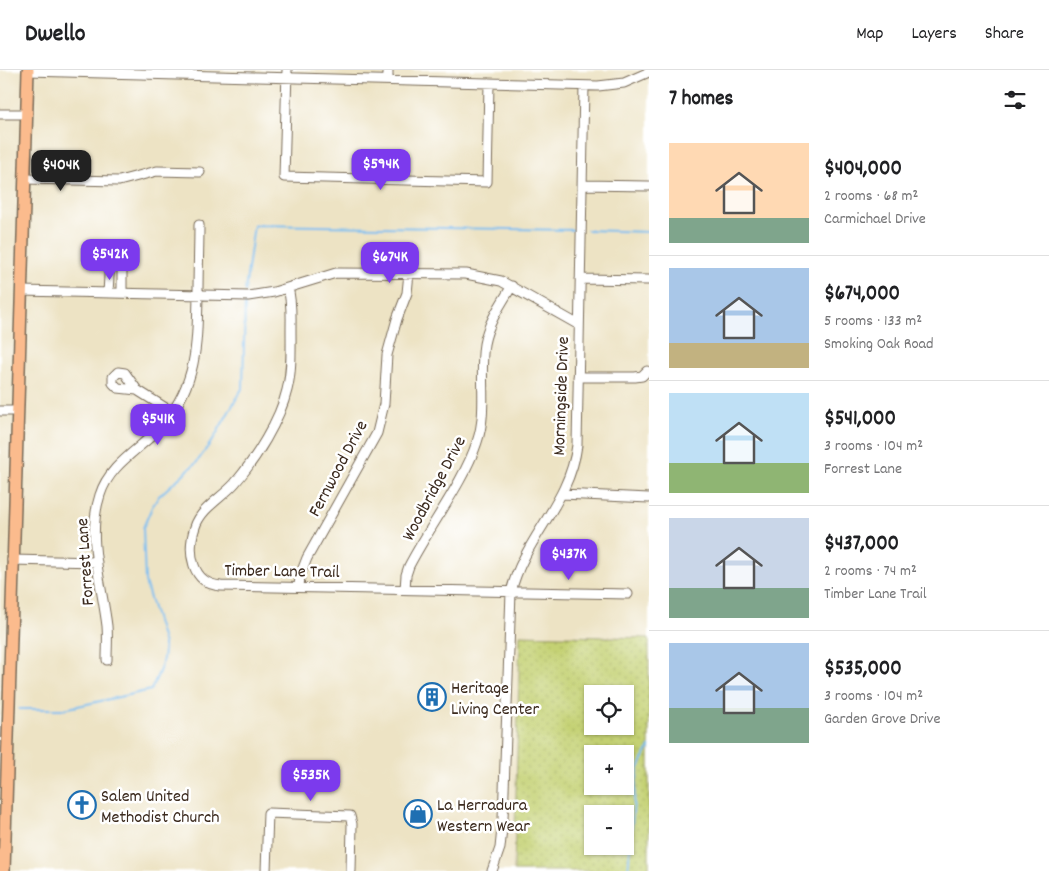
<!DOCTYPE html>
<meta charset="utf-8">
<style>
:root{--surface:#fff;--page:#f2f2f2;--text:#202124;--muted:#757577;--line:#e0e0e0;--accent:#7c3aed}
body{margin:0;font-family:Dekko,sans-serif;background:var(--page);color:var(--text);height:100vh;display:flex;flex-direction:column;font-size:19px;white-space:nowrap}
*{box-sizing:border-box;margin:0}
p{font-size:16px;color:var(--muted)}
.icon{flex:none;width:28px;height:28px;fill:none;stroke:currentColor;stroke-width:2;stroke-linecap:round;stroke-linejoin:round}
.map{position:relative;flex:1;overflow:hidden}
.panel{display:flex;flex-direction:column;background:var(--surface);width:400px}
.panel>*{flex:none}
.buttons{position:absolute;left:584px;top:615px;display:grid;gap:10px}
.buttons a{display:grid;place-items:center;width:50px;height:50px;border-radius:0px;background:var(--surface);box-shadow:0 1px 4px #0004;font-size:25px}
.price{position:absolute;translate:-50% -42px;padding:0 11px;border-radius:10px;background:var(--accent);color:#fff;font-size:16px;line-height:32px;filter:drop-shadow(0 1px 2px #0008)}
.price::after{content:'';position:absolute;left:50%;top:30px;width:15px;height:11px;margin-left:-8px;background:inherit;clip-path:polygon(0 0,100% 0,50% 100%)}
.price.current{background:#222;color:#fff}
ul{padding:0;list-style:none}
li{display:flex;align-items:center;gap:15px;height:125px;padding:0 20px}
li+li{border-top:1px solid var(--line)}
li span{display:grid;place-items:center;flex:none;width:140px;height:100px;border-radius:0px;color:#555}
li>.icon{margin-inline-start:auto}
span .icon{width:60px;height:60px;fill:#fffc;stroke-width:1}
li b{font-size:21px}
h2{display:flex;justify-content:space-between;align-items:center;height:60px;padding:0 20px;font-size:21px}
header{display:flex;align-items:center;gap:30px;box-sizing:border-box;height:70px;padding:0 25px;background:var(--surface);border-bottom:1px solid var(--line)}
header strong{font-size:24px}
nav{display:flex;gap:28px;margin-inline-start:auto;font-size:18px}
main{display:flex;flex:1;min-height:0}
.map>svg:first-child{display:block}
</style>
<header>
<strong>Dwello</strong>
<nav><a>Map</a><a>Layers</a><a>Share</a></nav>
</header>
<main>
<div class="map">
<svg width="649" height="801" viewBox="0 0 649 801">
<defs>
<pattern id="park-dots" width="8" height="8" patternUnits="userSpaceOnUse" patternTransform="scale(1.25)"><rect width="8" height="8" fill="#c4d173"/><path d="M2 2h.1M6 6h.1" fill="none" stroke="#a9b463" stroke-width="1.8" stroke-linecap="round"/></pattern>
</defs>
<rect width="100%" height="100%" fill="#fff"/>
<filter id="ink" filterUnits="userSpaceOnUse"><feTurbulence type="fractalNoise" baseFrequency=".02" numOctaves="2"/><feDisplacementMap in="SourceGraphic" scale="10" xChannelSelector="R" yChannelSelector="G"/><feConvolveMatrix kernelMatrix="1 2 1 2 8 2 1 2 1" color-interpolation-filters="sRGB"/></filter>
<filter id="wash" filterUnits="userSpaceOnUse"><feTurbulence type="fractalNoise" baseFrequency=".0096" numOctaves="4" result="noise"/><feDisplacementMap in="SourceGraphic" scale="20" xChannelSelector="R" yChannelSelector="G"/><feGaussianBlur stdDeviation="1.12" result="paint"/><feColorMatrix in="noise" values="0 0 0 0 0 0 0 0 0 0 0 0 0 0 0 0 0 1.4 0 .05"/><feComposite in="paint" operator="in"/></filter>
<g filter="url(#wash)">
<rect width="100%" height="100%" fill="#ede3c4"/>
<!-- park -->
<path fill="url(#park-dots)" stroke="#807e48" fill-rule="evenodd" d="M520,565l129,3v233h-135zM592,624h33v32h-33zM592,684h33v32h-33zM592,744h33v32h-33z"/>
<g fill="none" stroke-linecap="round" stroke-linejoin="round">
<!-- stream -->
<path stroke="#7cbff2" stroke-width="2" d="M587,160l62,2
M245,221l9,-66 322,5
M19,639h45l87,-19c7,-16 14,-27 13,-46l-19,-62 -2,-54 9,-21 7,-11 38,-34 17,-24 29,-51 2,-87
M628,801l7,-82 3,-19 11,-23"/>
</g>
</g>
<g filter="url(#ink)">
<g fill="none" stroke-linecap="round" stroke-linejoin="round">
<defs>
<path id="minor" d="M287,0l-3,107 203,5 2,-99
M28,1l570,15 26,-3 25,-11
M388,10v-10
M0,44h26
M25,109l94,2 38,-10 43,1
M582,115l67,1
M580,209l69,1
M288,218c4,14 3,27 3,41 0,20 1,42 -4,61 -7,30 -32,70 -52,93 -12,14 -34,25 -40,44 -8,24 -4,57 26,59l407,8
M21,221l227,5 26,-4 62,-19 130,1 35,7 78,44
M108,223l2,-33 6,-4 6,4v33
M578,307h57l7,-1 5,-5
M137,320l-19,-2 -5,-5v-6l5,-5 7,1 12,17 35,22
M0,341h17
M562,424l87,4
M12,490l85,2
M299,517l1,-11 7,-18 70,-125 7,-29 3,-49 10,-36 10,-26 2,-20
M405,519l1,-14 3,-9c20,-39 55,-84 68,-124 11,-31 2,-66 7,-98 4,-21 17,-40 28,-58
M107,590c0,-11 1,-23 0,-34 -5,-42 -21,-89 -7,-131 10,-33 45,-48 65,-73 33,-41 32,-79 33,-129 0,-23 1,-46 1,-68
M266,801l2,-58 82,3 2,8 -1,47
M492,801l8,-23 3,-29 8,-227c13,-54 59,-89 66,-147l7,-359"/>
<path id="major" d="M4,801l24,-801"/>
</defs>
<!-- minor casing -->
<use href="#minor" stroke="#796b58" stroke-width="11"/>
<!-- major casing -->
<use href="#major" stroke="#796b58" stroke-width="14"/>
<!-- minor -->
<use href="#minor" stroke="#fff" stroke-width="9"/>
<!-- major -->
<use href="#major" stroke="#fbbb8d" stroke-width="11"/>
</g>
</g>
<!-- icons -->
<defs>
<symbol id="building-ring" viewBox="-11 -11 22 22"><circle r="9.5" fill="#fff" stroke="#1f6fb2" stroke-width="1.5"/><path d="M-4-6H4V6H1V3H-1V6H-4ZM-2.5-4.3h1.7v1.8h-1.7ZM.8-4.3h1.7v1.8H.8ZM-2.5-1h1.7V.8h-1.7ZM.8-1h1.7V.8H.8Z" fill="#1f6fb2"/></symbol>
<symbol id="church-ring" viewBox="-11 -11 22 22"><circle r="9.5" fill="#fff" stroke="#1f6fb2" stroke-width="1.5"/><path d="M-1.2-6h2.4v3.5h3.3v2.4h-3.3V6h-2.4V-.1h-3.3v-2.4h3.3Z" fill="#1f6fb2"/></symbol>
<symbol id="shop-ring" viewBox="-11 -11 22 22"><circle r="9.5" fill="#fff" stroke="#1f6fb2" stroke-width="1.5"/><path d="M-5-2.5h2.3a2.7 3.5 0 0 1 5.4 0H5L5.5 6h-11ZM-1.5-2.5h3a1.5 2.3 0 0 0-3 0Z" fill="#1f6fb2"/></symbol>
</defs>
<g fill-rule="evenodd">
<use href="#building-ring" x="416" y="611" width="32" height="32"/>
<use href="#church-ring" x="66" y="719" width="32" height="32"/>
<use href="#shop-ring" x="402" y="728" width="32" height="32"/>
</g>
<g text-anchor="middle" stroke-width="5" stroke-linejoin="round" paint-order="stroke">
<!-- street labels -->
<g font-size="18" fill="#3b2a1e" stroke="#fff">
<text transform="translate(560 326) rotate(-88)" y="6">Morningside Drive</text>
<text transform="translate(337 398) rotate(-62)" y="6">Fernwood Drive</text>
<text transform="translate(433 418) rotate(-62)" y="6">Woodbridge Drive</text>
<text transform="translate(84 492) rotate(-94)" y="6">Forrest Lane</text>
<text transform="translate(282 500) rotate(1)" y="6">Timber Lane Trail</text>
</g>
<!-- poi labels -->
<g font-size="18" fill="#3b2a1e" stroke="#fff" text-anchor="start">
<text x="451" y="623">Heritage<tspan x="451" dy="21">Living Center</tspan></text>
<text x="101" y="731">Salem United<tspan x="101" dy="21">Methodist Church</tspan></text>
<text x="437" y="740">La Herradura<tspan x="437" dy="21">Western Wear</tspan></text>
</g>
</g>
</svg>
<div class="buttons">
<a><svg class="icon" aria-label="locate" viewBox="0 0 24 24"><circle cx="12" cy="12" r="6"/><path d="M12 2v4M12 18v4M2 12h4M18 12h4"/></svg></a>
<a>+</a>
<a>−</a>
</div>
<b class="price" style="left:381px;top:121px">$594K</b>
<b class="price current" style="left:61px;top:122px">$404K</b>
<b class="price" style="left:110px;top:211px">$542K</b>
<b class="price" style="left:390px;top:214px">$674K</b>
<b class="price" style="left:158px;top:376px">$541K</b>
<b class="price" style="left:569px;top:511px">$437K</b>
<b class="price" style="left:311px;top:732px">$535K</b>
</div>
<section class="panel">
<h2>7 homes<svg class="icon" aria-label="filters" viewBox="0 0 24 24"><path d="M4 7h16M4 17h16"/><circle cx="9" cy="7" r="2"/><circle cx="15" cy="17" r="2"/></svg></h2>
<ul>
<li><span style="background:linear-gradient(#ffd9b3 75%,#7fa58c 0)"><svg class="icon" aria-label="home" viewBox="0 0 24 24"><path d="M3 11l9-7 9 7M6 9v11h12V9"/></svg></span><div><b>$404,000</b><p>2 rooms · 68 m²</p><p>Carmichael Drive</p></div></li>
<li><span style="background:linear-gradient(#a9c7e8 75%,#c2b280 0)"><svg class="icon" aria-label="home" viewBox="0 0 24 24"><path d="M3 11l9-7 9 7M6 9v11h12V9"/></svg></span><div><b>$674,000</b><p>5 rooms · 133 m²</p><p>Smoking Oak Road</p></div></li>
<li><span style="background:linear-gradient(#bfe0f5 70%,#8fb573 0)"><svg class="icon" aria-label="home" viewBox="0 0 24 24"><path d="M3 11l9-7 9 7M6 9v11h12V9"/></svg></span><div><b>$541,000</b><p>3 rooms · 104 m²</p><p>Forrest Lane</p></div></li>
<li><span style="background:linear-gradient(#c9d6e8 70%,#7fa58c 0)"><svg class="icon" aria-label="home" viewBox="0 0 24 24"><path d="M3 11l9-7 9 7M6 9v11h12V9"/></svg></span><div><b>$437,000</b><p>2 rooms · 74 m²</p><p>Timber Lane Trail</p></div></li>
<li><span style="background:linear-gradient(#a9c7e8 65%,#7fa58c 0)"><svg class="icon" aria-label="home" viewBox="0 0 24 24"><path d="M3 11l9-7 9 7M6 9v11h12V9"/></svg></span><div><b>$535,000</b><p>3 rooms · 104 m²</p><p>Garden Grove Drive</p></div></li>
</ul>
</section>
</main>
